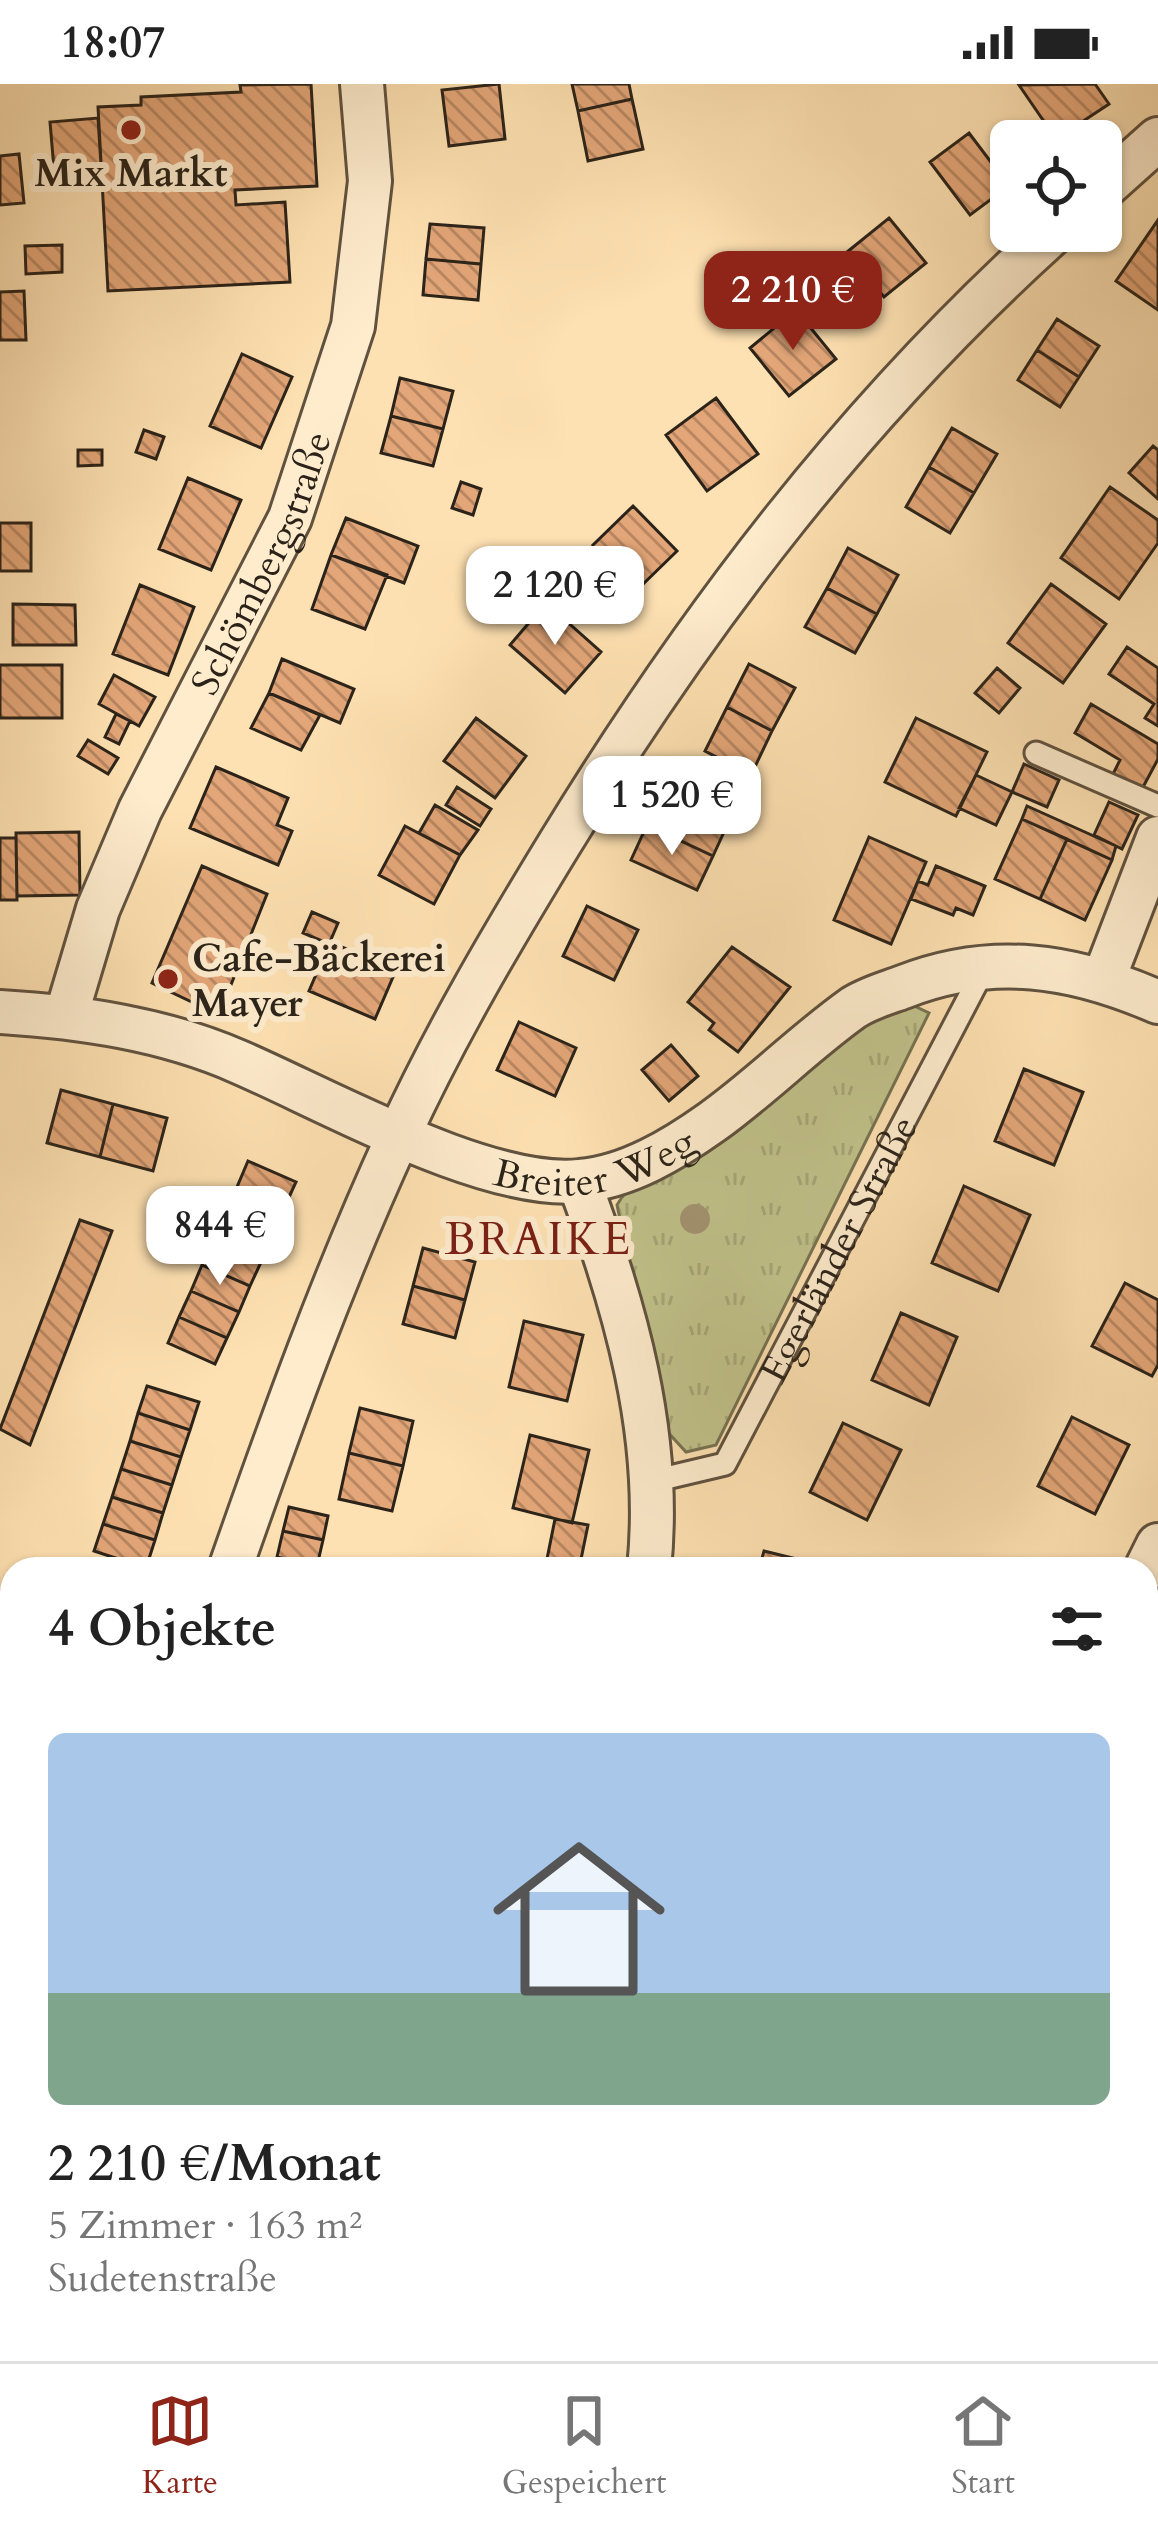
<!DOCTYPE html>
<html lang="de">
<meta charset="utf-8">
<style>
:root{--surface:#fff;--page:#f6f6f6;--text:#222;--muted:#767676;--line:#e0e0e0;--accent:#8f2418}
body{margin:0;font-family:Cardo,serif;background:var(--page);color:var(--text);height:100vh;display:flex;flex-direction:column;font-size:45px;white-space:nowrap}
*{box-sizing:border-box;margin:0}
p{font-size:39px;color:var(--muted)}
.icon{flex:none;width:66px;height:66px;fill:none;stroke:currentColor;stroke-width:2;stroke-linecap:round;stroke-linejoin:round}
.map{position:relative;flex:1;overflow:hidden}
.panel{position:absolute;left:0px;top:1473px;width:1158px;height:804px;display:flex;flex-direction:column;background:var(--surface);border-radius:36px 36px 0 0;box-shadow:0 3px 9px #0004}
.panel>*{flex:none}
.controls{position:absolute;left:990px;top:36px;display:grid;gap:24px}
.controls a{display:grid;place-items:center;width:132px;height:132px;border-radius:18px;background:var(--surface);box-shadow:0 3px 9px #0004;font-size:60px}
.price{position:absolute;translate:-50% -102px;padding:0 27px;border-radius:24px;background:#fff;color:#222;font-size:39px;line-height:78px;filter:drop-shadow(0 3px 6px #0008)}
.price::after{content:'';position:absolute;left:50%;top:72px;width:36px;height:27px;margin-left:-18px;background:inherit;clip-path:polygon(0 0,100% 0,50% 100%)}
.price.active{background:var(--accent);color:#fff}
ul{padding:0;list-style:none}
li{display:grid;align-content:center;gap:24px;height:636px;padding:0 48px}
li+li{border-top:3px solid var(--line)}
li span{display:grid;place-items:center;height:372px;border-radius:18px;color:#555}
li>.icon{margin-inline-start:auto}
span .icon{width:216px;height:216px;fill:#fffc;stroke-width:1}
li b{font-size:51px}
h2{display:flex;justify-content:space-between;align-items:center;height:144px;padding:0 48px;font-size:51px}
.status{display:flex;justify-content:space-between;align-items:center;height:84px;padding:0 60px;background:var(--surface);direction:ltr}
.status svg{height:33px;fill:currentColor}
.dock{display:flex;justify-content:space-around;align-items:center;height:168px;border-top:3px solid var(--line);background:var(--surface);font-size:33px;color:var(--muted)}
.dock a{display:grid;justify-items:center;gap:6px}
.dock .active{color:var(--accent)}
.map>svg:first-child{display:block}
</style>
<div class="status"><b>18:07</b><svg viewBox="0 0 49 12"><path d="M0 12V9h3v3zM5 12V6h3v6zM10 12V3h3v9zM15 12V0h3v12zM26 1h20v11H26zM47 4h2v5h-2z"/></svg></div>
<div class="map">
<svg width="1158" height="2277" viewBox="0 0 1158 2277">
<defs>
<pattern id="grass-tufts" width="24" height="20" patternUnits="userSpaceOnUse" patternTransform="scale(3)"><rect width="24" height="20" fill="#c1c28b"/><path d="M3 7l-1-3M5 7V3M7 7l1-3M15 17l-1-3M17 17v-4M19 17l1-3" fill="none" stroke="#a6a677"/></pattern>
<pattern id="building-back-hatch" width="6" height="6" patternUnits="userSpaceOnUse" patternTransform="scale(3)"><rect width="6" height="6" fill="#e3a678"/><path d="M-1 5l2 2M0 0l6 6M5-1l2 2" fill="none" stroke="#b88762"/></pattern>
</defs>
<rect width="100%" height="100%" fill="#fee1b2"/>
<filter id="stains"><feTurbulence type="fractalNoise" baseFrequency=".00167" numOctaves="4"/><feColorMatrix values="0 0 0 0 .2 0 0 0 0 .09 0 0 0 0 .02 0 0 0 .5 -.17"/></filter>
<radialGradient id="worn" r=".72"><stop offset=".6" stop-color="#630" stop-opacity="0"/><stop offset="1" stop-color="#630" stop-opacity=".3"/></radialGradient>
<!-- grass -->
<path fill="url(#grass-tufts)" stroke="#767252" stroke-width="3" d="M908,919l21,10 -213,432 -30,7 -22,-24 -47,-223c18,-33 56,-32 87,-51 72,-45 125,-119 204,-151z"/>
<!-- building -->
<path fill="url(#building-back-hatch)" stroke="#2b2319" stroke-width="3" d="M311,0l6,102 -82,4 1,15 49,-3 5,80 -182,9 -10,-184 43,-2v-8l100,-5 -1,-7z
M499,0l6,55 -56,7 -7,-56z
M572,0h57l3,15 -54,12z
M1095,0l14,20 -53,35 -37,-54z
M632,15l11,50 -55,12 -10,-50z
M98,34l3,47 -47,4 -4,-47z
M969,49l40,53 -39,29 -40,-53z
M19,70l5,49 -24,2v-49z
M889,134l37,45 -42,34 -37,-45z
M1158,136v90l-42,-29z
M430,140l54,4 -3,36 -55,-5z
M62,161v27l-36,2 -1,-28z
M426,175l55,5 -3,36 -55,-5z
M24,207l2,49h-26v-48z
M796,226l40,49 -47,37 -39,-48z
M1057,235l42,27 -20,31 -42,-27z
M1037,266l42,27 -19,30 -42,-27z
M242,270l50,23 -31,71 -51,-22z
M400,294l53,13 -10,38 -52,-13z
M716,314l42,56 -51,37 -41,-56z
M391,332l52,13 -10,37 -52,-13z
M952,344l45,26 -23,39 -45,-26z
M144,346l20,7 -8,22 -20,-7z
M1153,362l5,4v49l-29,-26z
M78,366h24v15l-24,1z
M929,383l45,26 -24,40 -44,-26z
M188,394l53,22 -30,70 -52,-21z
M461,398l20,7 -8,26 -21,-7z
M1110,403l48,33v23l-39,56 -58,-41z
M633,422l44,45 -40,39 -44,-45z
M346,434l72,28 -14,37 -73,-28z
M0,439h31v48h-31z
M848,464l50,27 -21,39 -50,-26z
M331,471l56,20 -22,54 -53,-20z
M1051,500l55,40 -43,59 -55,-40z
M140,501l54,22 -26,68 -55,-21z
M827,504l50,26 -22,39 -50,-26z
M546,519l55,49 -36,41 -55,-48z
M13,520l62,1 1,40h-63z
M1127,563l31,21v58l-13,-8 9,-14 -45,-30z
M282,575l72,30 -14,34 -71,-30z
M749,580l46,24 -23,43 -45,-24z
M0,581h62v53h-62z
M997,584l23,20 -21,25 -24,-20z
M114,591l41,22 -16,29 -40,-22z
M269,609l51,22 -19,35 -50,-22z
M1091,620l67,40v15l-16,30 -29,-15 7,-14 -45,-27z
M727,623l45,24 -21,44 -46,-24z
M116,630l14,7 -11,23 -14,-7z
M476,634l50,38 -31,42 -51,-37z
M916,634l71,34 -31,64 -71,-34z
M88,656l30,18 -10,16 -30,-18z
M1024,680l35,16 -12,27 -35,-15z
M216,683l72,31 -11,27 15,6 -14,34 -88,-37z
M976,691l36,17 -16,33 -37,-17z
M457,703l34,22 -11,17 -34,-21z
M664,706l65,31 -16,35 -66,-31z
M1109,718l29,13 -16,34 -28,-14z
M435,721l43,25 -18,25 -41,-22z
M1027,722l89,40 -4,14 -90,-41z
M1022,735l45,20 -27,60 -45,-20z
M647,741l66,31 -16,34 -66,-30z
M405,742l55,29 -26,49 -55,-29z
M79,748l1,63 -63,1 -1,-63z
M869,753l57,25 -35,82 -57,-24z
M0,754h16l1,62h-17z
M1067,755l45,21 -27,60 -45,-21z
M202,782l65,28 -48,121 -67,-32z
M936,782l49,20 -12,29 -17,-7 -3,7 -42,-16 7,-18 10,4z
M587,822l51,24 -24,50 -51,-24z
M312,828l26,11 -9,21 -26,-11z
M330,858l66,28 -21,49 -66,-28z
M732,863l58,40 -52,65 -29,-22 5,-7 -26,-21z
M519,938l57,26 -21,48 -58,-26z
M671,961l27,31 -29,25 -27,-31z
M1024,985l59,23 -29,73 -59,-24z
M61,1006l52,14 -13,53 -53,-14z
M113,1020l54,14 -14,53 -53,-14z
M248,1077l48,21 -12,26 -47,-21z
M964,1102l66,29 -32,76 -66,-28z
M237,1103l47,21 -11,26 -48,-21z
M225,1129l48,21 -11,26 -48,-21z
M80,1136l32,11 -82,214 -30,-16z
M214,1155l48,21 -12,26 -48,-21z
M423,1164l52,14 -10,38 -52,-14z
M202,1181l48,21 -11,26 -48,-21z
M1125,1199l33,17v65l-6,11 -60,-30z
M413,1202l52,14 -10,38 -52,-14z
M191,1207l48,21 -12,26 -48,-21z
M901,1229l56,24 -28,68 -57,-25z
M179,1233l48,21 -12,26 -47,-21z
M524,1237l59,14 -16,66 -58,-14z
M147,1302l52,16 -9,28 -52,-17z
M360,1324l53,13 -10,45 -54,-13z
M138,1329l52,17 -9,27 -51,-16z
M1072,1333l57,28 -34,69 -57,-28z
M843,1339l58,27 -34,70 -57,-28z
M530,1351l59,15 -17,73 -59,-15z
M130,1357l51,16 -9,28 -51,-16z
M349,1369l54,13 -11,45 -53,-12z
M121,1385l51,16 -9,28 -51,-16z
M112,1413l51,16 -8,27 -52,-16z
M289,1423l39,9 -5,24 -40,-9z
M555,1435l33,6 -9,44h-34z
M103,1440l52,16 -9,28 -52,-17z
M283,1447l40,9 -6,26 -40,-9z
M764,1467l65,16v2h-70z
M1156,1734l2,1v66l-12,-4v-34z
M0,1830l12,3v55l-12,-2z
M1146,1862l12,4 -3,61 -9,-3z
M1150,2157l8,3v95l-12,-5z
M124,2265h67l-1,12h-66z
M922,2265h62l-7,3 4,9h-62l-4,-9z"/>
<g fill="none" stroke-linecap="round" stroke-linejoin="round">
<defs>
<g id="lane">
<path d="M1036,669l122,53"/>
<path id="s1" d="M649,1398l76,-18 261,-499"/>
</g>
<g id="street">
<path d="M1101,106l57,-51"/>
<path d="M1104,894l54,-140"/>
<path id="s2" d="M0,928c81,5 164,17 239,50 86,37 249,129 341,119 48,-4 94,-32 132,-59 49,-35 92,-79 141,-114 15,-10 34,-15 50,-21 89,-35 170,-22 255,15"/>
<path id="s3" d="M66,932l32,-107 42,-99 150,-292 63,-192 17,-145 -8,-97"/>
<path d="M579,1098c46,123 84,254 70,387"/>
<path d="M230,1485c51,-146 103,-291 168,-432 46,-101 104,-199 162,-294 139,-227 297,-434 495,-612"/>
<path d="M1146,1485l12,-24"/>
<path d="M578,2265l5,12"/>
<path d="M1100,2265l12,12"/>
<path d="M35,2277l3,-12"/>
</g>
</defs>
<!-- lane casing -->
<use href="#lane" stroke="#60523f" stroke-width="27"/>
<!-- street casing -->
<use href="#street" stroke="#60523f" stroke-width="48"/>
<!-- lane -->
<use href="#lane" stroke="#feeccd" stroke-width="21"/>
<!-- street -->
<use href="#street" stroke="#feeccd" stroke-width="42"/>
</g>
<!-- trees -->
<circle fill="#a39371" cx="695" cy="1135" r="15"/>
<!-- markers -->
<g fill="#8f2418" stroke="#feeccd" stroke-width="4.5">
<circle cx="131" cy="46" r="12"/>
<circle cx="168" cy="895" r="12"/>
</g>
<g text-anchor="middle" stroke-width="12" stroke-linejoin="round" paint-order="stroke">
<!-- poi labels -->
<g font-size="39" font-weight="bold" fill="#2b2319" stroke="#feeccd">
<text x="131" y="102">Mix Markt</text>
<text x="192" y="887" text-anchor="start">Cafe-Bäckerei<tspan x="192" dy="45">Mayer</tspan></text>
</g>
<!-- street labels -->
<g font-size="39" fill="#2b2319" stroke="#feeccd">
<text dy="14" stroke="none"><textPath href="#s3" startOffset="495">Schömbergstraße</textPath></text>
<text dy="14" stroke="none"><textPath href="#s2" startOffset="627">Breiter Weg</textPath></text>
<text dy="14" stroke="none"><textPath href="#s1" startOffset="321">Egerländer Straße</textPath></text>
</g>
<!-- quarter labels -->
<g font-size="45" letter-spacing="3" fill="#7a1f14" stroke="#feeccd">
<text x="539" y="1170">BRAIKE</text>
</g>
</g>
<rect width="100%" height="100%" filter="url(#stains)"/>
<rect width="100%" height="100%" fill="url(#worn)"/>
</svg>
<div class="controls">
<a><svg class="icon" aria-label="locate" viewBox="0 0 24 24"><circle cx="12" cy="12" r="6"/><path d="M12 2v4M12 18v4M2 12h4M18 12h4"/></svg></a>
</div>
<b class="price active" style="left:793px;top:269px">2 210 €</b>
<b class="price" style="left:555px;top:564px">2 120 €</b>
<b class="price" style="left:672px;top:774px">1 520 €</b>
<b class="price" style="left:220px;top:1204px">844 €</b>
<section class="panel">
<h2>4 Objekte<svg class="icon" aria-label="filters" viewBox="0 0 24 24"><path d="M4 7h16M4 17h16"/><circle cx="9" cy="7" r="2"/><circle cx="15" cy="17" r="2"/></svg></h2>
<ul>
<li><span style="background:linear-gradient(#a9c7e8 70%,#7fa58c 0)"><svg class="icon" aria-label="home" viewBox="0 0 24 24"><path d="M3 11l9-7 9 7M6 9v11h12V9"/></svg></span><div><b>2 210 €/Monat</b><p>5 Zimmer · 163 m²</p><p>Sudetenstraße</p></div></li>
</ul>
</section>
</div>
<nav class="dock">
<a class="active"><svg class="icon" aria-label="map" viewBox="0 0 24 24"><path d="M3 6l6-2 6 2 6-2v14l-6 2-6-2-6 2zM9 4v14M15 6v14"/></svg>Karte</a>
<a><svg class="icon" aria-label="saved" viewBox="0 0 24 24"><path d="M7 4h10v16l-5-4-5 4z"/></svg>Gespeichert</a>
<a><svg class="icon" aria-label="home" viewBox="0 0 24 24"><path d="M3 11l9-7 9 7M6 9v11h12V9"/></svg>Start</a>
</nav>
